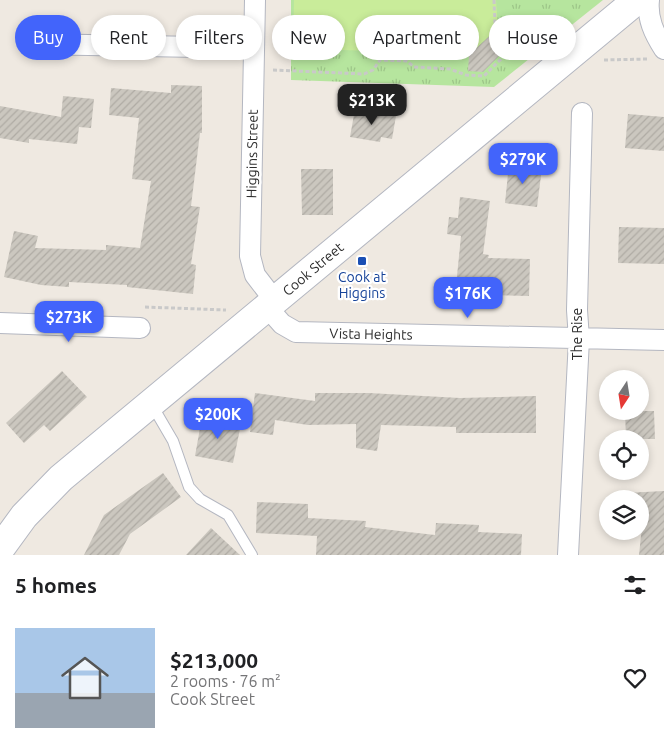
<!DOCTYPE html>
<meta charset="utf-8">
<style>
:root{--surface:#fff;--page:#f2f2f2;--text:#202124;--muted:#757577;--accent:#4264fb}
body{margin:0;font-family:Ubuntu,sans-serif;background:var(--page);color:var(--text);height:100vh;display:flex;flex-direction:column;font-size:19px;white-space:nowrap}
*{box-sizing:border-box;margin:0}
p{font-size:16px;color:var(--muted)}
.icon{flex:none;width:28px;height:28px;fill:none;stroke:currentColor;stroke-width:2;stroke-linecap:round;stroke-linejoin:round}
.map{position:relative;height:555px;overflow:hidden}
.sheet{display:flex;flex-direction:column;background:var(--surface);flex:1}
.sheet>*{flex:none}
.hud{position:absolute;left:15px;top:15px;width:635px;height:45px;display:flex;gap:10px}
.needle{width:32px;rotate:192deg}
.controls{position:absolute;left:599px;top:370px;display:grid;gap:10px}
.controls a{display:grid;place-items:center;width:50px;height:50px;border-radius:50%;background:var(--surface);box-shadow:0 2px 8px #0003;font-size:25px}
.price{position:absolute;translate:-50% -42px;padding:0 11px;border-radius:10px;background:var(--accent);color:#fff;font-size:16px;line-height:32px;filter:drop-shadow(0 1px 2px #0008)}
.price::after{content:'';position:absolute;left:50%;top:30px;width:15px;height:11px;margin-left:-8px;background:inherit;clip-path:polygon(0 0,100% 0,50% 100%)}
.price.active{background:#222;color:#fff}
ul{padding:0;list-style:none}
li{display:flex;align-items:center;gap:15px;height:125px;padding:0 15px}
li span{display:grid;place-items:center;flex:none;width:140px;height:100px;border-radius:0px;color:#555}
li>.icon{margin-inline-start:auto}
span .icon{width:60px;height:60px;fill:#fffc;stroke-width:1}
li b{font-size:21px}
h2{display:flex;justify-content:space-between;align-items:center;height:60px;padding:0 15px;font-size:21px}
.chip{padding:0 18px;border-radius:22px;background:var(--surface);box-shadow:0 2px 8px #0003;font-size:18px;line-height:45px}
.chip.active{background:var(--accent);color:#fff}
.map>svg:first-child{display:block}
</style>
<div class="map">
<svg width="664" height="555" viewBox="0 0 664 555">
<defs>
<pattern id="park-tufts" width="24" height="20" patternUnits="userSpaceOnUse" patternTransform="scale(1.25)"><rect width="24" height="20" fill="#b6e59e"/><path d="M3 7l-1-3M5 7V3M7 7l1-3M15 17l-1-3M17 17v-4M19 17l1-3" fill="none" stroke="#9dc588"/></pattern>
<pattern id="building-hatch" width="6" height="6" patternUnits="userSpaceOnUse" patternTransform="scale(1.25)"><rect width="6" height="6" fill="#cbc7bf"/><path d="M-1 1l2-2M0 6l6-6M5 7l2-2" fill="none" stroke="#afaba4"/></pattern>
</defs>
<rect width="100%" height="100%" fill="#efe9e1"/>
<!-- park -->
<path fill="url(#park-tufts)" d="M291,0h312l-109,87 -203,-7z"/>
<!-- pitch -->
<path fill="#c9ec9a" d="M294,0h202l2,28 -29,27 -176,-7z"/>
<!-- building -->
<path fill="url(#building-hatch)" d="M498,28h14v15l-29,29 -15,-1 1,-16z
M171,85l31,1v47h-2l-9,73 9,1 -9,57 5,1 -3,29 -66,-7v-2l-58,-3v5l-28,-2 -37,-8 10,-46 24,5 -3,12 71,2v-5l34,3 11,-67 -19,-2 7,-61 -30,-3 2,-27 60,5z
M63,96l31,3 -3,29 -12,-1 -2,17 -48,-5v4l-29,-5v-32l61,11z
M355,109l41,7 -4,23 -11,-2 -1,5 -30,-5z
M628,114l36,3v34l-39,-3z
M509,164l33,4 -5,39 -32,-4z
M301,169h32v46h-31z
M460,197l30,4 -7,53 6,1 -1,3 42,1 -1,37 -45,-1v4l-29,-3 6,-60 -14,-2 2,-17 9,1z
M619,227l45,1v36l-46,-1z
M62,371l25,26 -37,34 -6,-6 -20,18 -18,-20z
M255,393l60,8v-8h54l91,5 76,-2v37h-80v-6l-75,-2 -4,26 -21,-3v-24l-48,1 -33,-5 -2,15 -23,-3z
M625,411h29l1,28h-29z
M202,417l39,7 -8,39 -38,-7z
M163,473l18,24 -51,37 -11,21h-35l20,-40z
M664,491v64h-25l3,-29 -2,-1v-26h-14l-1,-6z
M257,502l51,2v14l58,3 -1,6 70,8 1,-12 43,2 -1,7 44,2 -1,21h-205l1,-19 -61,-3z
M211,528l29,27h-54z"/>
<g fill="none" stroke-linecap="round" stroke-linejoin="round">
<defs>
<path id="lane" d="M152,405l21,36 16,46 11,12 28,16 24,40"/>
<path id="street" d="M255,0l-5,256 5,19 20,26
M649,0c-2,19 5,33 15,49
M33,44l221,4
M267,307l15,17 14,8 368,8
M0,323l140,5
M568,555l11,-216 -2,-29 5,-197"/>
<path id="secondary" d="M0,549l24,-33 37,-38 576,-478"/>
</defs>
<!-- lane casing -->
<use href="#lane" stroke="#b4b7c1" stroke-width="12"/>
<!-- street casing -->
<use href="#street" stroke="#b4b7c1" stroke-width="22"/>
<!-- secondary casing -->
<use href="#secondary" stroke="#b4b7c1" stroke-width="30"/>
<!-- path -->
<path stroke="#c9c9c9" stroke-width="3" stroke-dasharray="4 2.5" stroke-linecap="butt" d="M494,0l1,24 20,1 1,19 16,11
M604,60l43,-1
M273,70l91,4 9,-4 7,-10 27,1 7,6 36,2 16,6 18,1 32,-32
M145,307l81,3"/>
<!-- lane -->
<use href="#lane" stroke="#fff" stroke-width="10"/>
<!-- street -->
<use href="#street" stroke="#fff" stroke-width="20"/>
<!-- secondary -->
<use href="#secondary" stroke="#fff" stroke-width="28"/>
</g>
<!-- markers -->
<rect fill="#1a4fb4" stroke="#fff" stroke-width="2" x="357" y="256" width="10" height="10" rx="2.5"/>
<g text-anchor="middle" stroke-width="4.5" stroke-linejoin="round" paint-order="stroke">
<!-- street labels -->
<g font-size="14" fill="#2e2e2e" stroke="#fff">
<text transform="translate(252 154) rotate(-89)" y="5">Higgins Street</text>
<text transform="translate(313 269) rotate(-40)" y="5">Cook Street</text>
<text transform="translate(371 334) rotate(1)" y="5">Vista Heights</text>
<text transform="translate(577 334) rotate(-90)" y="5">The Rise</text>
</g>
<!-- transit labels -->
<g font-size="14" fill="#164399" stroke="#fff">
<text x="362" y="282">Cook at<tspan x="362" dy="16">Higgins</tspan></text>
</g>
</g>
</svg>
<div class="controls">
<a><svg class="needle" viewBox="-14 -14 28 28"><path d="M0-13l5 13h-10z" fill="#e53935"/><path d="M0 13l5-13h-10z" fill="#757577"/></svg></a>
<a><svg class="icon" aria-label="locate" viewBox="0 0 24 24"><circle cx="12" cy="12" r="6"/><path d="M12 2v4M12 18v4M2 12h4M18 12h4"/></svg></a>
<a><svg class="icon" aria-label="layers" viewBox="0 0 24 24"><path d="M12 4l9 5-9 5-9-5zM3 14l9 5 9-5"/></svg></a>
</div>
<b class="price active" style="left:372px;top:126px">$213K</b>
<b class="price" style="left:523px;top:185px">$279K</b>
<b class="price" style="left:468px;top:319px">$176K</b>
<b class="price" style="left:69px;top:343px">$273K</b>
<b class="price" style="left:218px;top:440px">$200K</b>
<div class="hud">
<a class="chip active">Buy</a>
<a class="chip">Rent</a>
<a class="chip">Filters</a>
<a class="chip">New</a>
<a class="chip">Apartment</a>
<a class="chip">House</a>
</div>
</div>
<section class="sheet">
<h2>5 homes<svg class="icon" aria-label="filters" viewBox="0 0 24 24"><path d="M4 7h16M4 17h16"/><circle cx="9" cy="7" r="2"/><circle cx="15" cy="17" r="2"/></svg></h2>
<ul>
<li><span style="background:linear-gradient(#a9c7e8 65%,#9aa5b1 0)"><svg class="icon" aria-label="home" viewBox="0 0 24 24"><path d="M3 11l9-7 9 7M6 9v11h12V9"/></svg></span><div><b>$213,000</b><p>2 rooms · 76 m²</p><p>Cook Street</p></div><svg class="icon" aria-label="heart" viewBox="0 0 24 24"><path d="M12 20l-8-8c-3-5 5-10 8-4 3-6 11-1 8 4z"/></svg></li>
</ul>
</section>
